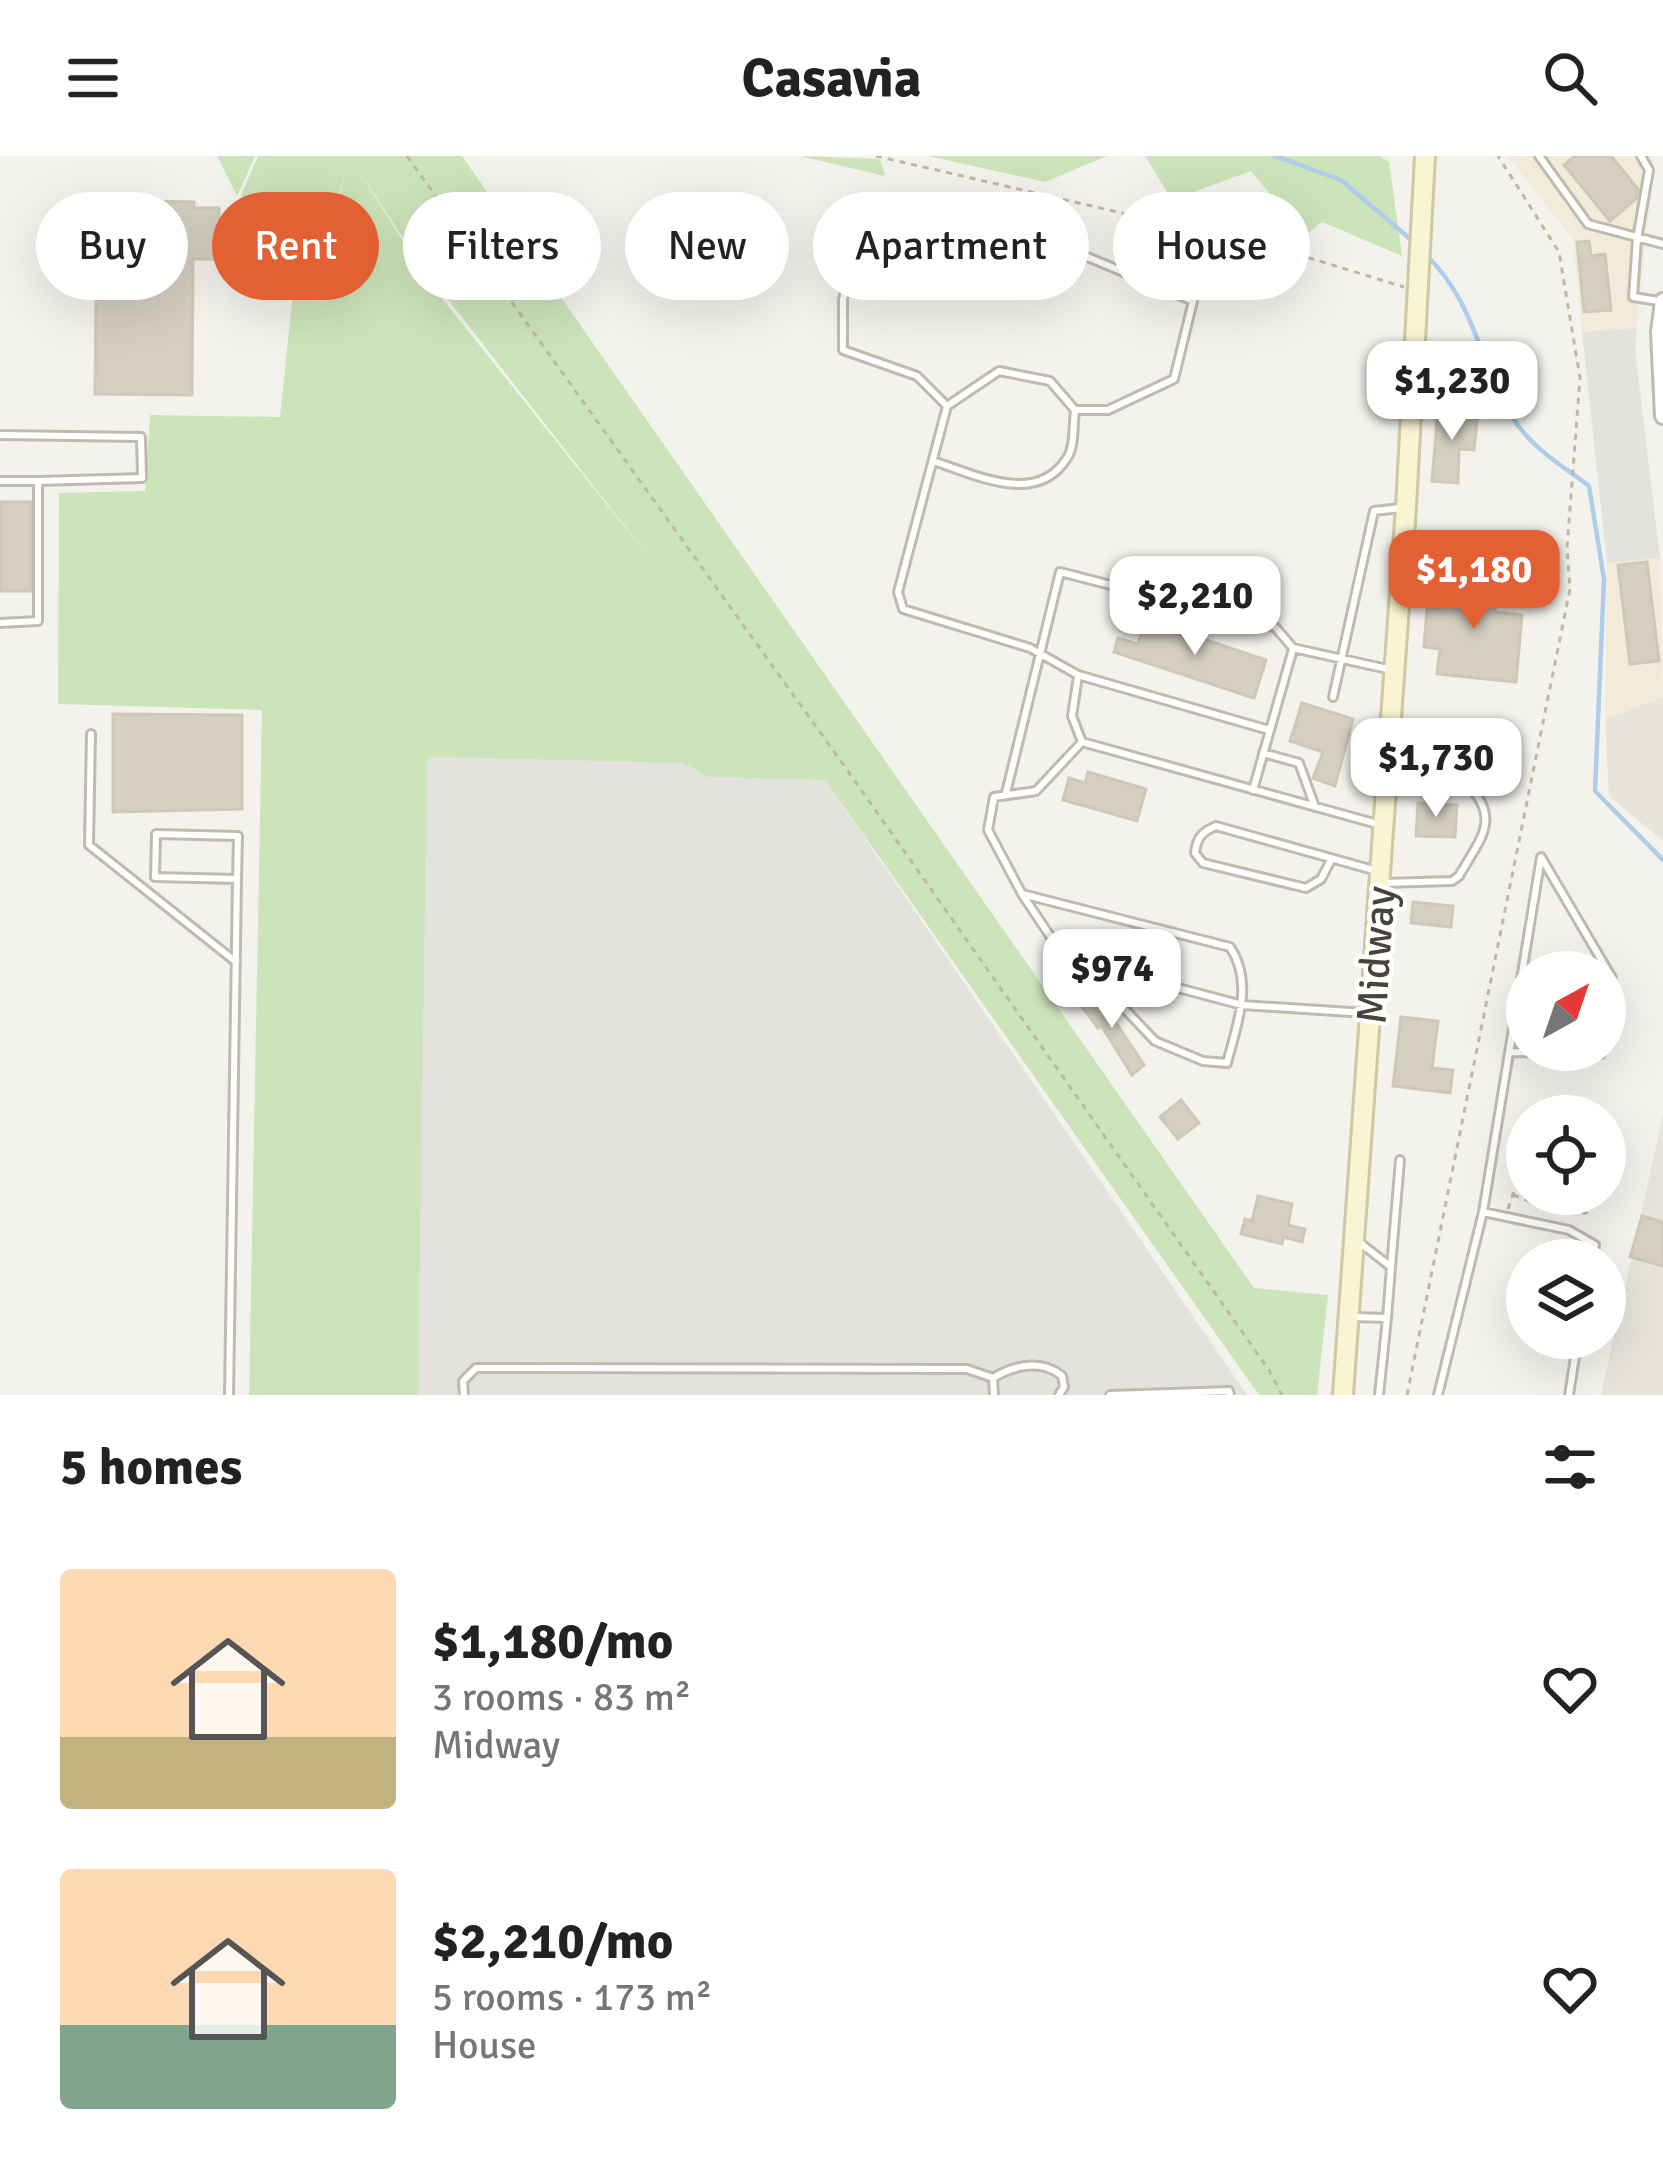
<!DOCTYPE html>
<meta charset="utf-8">
<style>
:root{--surface:#fff;--page:#f6f6f6;--text:#222;--muted:#767676;--accent:#e36034}
body{margin:0;font-family:Signika,sans-serif;background:var(--page);color:var(--text);height:100vh;display:flex;flex-direction:column;font-size:45px;white-space:nowrap}
*{box-sizing:border-box;margin:0}
p{font-size:39px;color:var(--muted)}
.icon{flex:none;width:66px;height:66px;fill:none;stroke:currentColor;stroke-width:2;stroke-linecap:round;stroke-linejoin:round}
.map{position:relative;height:1239px;overflow:hidden}
.sheet{display:flex;flex-direction:column;background:var(--surface);flex:1}
.sheet>*{flex:none}
.banner{position:absolute;left:36px;top:36px;width:1593px;height:108px;display:flex;gap:24px}
.needle{width:78px;rotate:40deg}
.buttons{position:absolute;left:1506px;top:795px;display:grid;gap:24px}
.buttons a{display:grid;place-items:center;width:120px;height:120px;border-radius:50%;background:var(--surface);box-shadow:0 12px 48px #0002;font-size:60px}
.price{position:absolute;translate:-50% -102px;padding:0 27px;border-radius:24px;background:#fff;color:#222;font-size:39px;line-height:78px;filter:drop-shadow(0 3px 6px #0008)}
.price::after{content:'';position:absolute;left:50%;top:72px;width:36px;height:27px;margin-left:-18px;background:inherit;clip-path:polygon(0 0,100% 0,50% 100%)}
.price.current{background:var(--accent);color:#fff}
ul{padding:0;list-style:none}
li{display:flex;align-items:center;gap:36px;height:300px;padding:0 60px}
li span{display:grid;place-items:center;flex:none;width:336px;height:240px;border-radius:12px;color:#555}
li>.icon{margin-inline-start:auto}
span .icon{width:144px;height:144px;fill:#fffc;stroke-width:1}
li b{font-size:51px}
h2{display:flex;justify-content:space-between;align-items:center;height:144px;padding:0 60px;font-size:51px}
.chip{padding:0 42px;border-radius:54px;background:var(--surface);box-shadow:0 12px 48px #0002;font-size:42px;line-height:108px}
.chip.current{background:var(--accent);color:#fff}
header{display:flex;justify-content:space-between;align-items:center;height:156px;padding:0 60px;background:var(--surface);font-size:54px;font-weight:700}
.map>svg:first-child{display:block}
</style>
<header><svg class="icon" aria-label="menu" viewBox="0 0 24 24"><path d="M4 6h16M4 12h16M4 18h16"/></svg>Casavia<svg class="icon" aria-label="search" viewBox="0 0 24 24"><circle cx="10" cy="10" r="6"/><path d="M15 15l6 6"/></svg></header>
<div class="map">
<svg width="1663" height="1239" viewBox="0 0 1663 1239">
<rect width="100%" height="100%" fill="#f4f2ec"/>
<!-- residential -->
<path fill="#e7e5da" d="M1663,541v144l-54,-45 -4,-77z
M1663,959v280h-62z"/>
<!-- commercial -->
<path fill="#f3ebda" d="M1508,0h146l-17,172 -55,4 -9,-92z
M1660,402l3,139 -58,22 2,-156z"/>
<!-- industrial -->
<path fill="#e4e2dd" d="M1637,172l-2,21 25,209 -53,5 -25,-231z
M426,601l259,6 23,14 117,3 422,615h-829z"/>
<!-- green -->
<path fill="#cce4b9" fill-rule="evenodd" d="M217,0h38l-18,40z
M258,0h204l792,1132 74,7 -11,100h-58l-434,-615 -117,-3 -24,-14 -257,-6 -9,638h-169l13,-685 -204,-6 1,-211 86,-2 5,-76 130,2 13,-124 21,8 33,-138 -36,136 -56,-39 -14,-65zM352,4l66,101 237,304 -227,-284z
M800,0l80,3 5,17z
M928,0h179l-62,26z
M1145,0h235l9,6 13,94 -80,-34 -32,26 -11,-43 -28,-34 -79,29z"/>
<g fill="none" stroke-linecap="round" stroke-linejoin="round">
<!-- stream -->
<path stroke="#afccea" stroke-width="4.5" d="M1275,0l66,24 75,64
M1428,101c49,48 52,112 89,167 18,26 47,43 72,62l15,93 -9,212 68,69"/>
</g>
<!-- building -->
<path fill="#d5cfc2" stroke="#cfc8b6" stroke-width="3" d="M1575,0h36l27,33 -2,10 -26,22 -46,-56z
M97,44l97,2v6h25v51h-26l-1,136 -97,-1z
M1589,85l2,15 14,-2 6,56 -27,2 -7,-70z
M1438,253l40,4 -4,37 -15,-1 -1,34 -26,-2z
M0,346h31v89h-31z
M1647,406l12,99 -29,3 -12,-99z
M1185,420l23,4 -4,20 -23,-6z
M1444,420l53,5 -2,31 27,3 -6,67 -79,-8 3,-25 -16,-2 3,-39 14,1z
M1146,464l120,40 -12,38 -140,-46 4,-14 20,6z
M1302,547l51,16 -18,67 -22,-8 10,-26 -33,-11z
M113,558l129,1v94l-129,3z
M1442,565l39,4 -3,28 -39,-5z
M1088,616l58,17 -9,32 -74,-21 6,-22 16,5z
M1418,647l39,2 -2,32 -39,-1z
M1413,746l40,4 -2,21 -40,-4z
M1095,835l49,74 -12,10 -31,-50 -3,3 -19,-25z
M1401,861l37,4 -6,47 21,2 -3,23 -57,-7z
M1181,944l18,23 -21,16 -18,-22z
M1258,1040l34,8 -4,21 17,4 -3,13 -19,-5 -1,7 -41,-10 4,-15 7,2z
M1642,1060l21,6v44l-33,-9z"/>
<g fill="none" stroke-linecap="round" stroke-linejoin="round">
<defs>
<path id="service" d="M1539,0l49,68 75,20
M1641,0l8,14 -12,69 -4,58 26,4
M865,43l-22,101v50l74,26 30,30
M1008,76l65,19 120,50 -19,78 -66,31h-33
M0,279l141,2 1,41 -104,3
M933,305c41,13 104,46 134,-3 8,-11 6,-34 8,-48l-25,-29 -51,-10 -52,35 -49,186 5,17 127,39 48,27 191,55
M0,325h38v140l-38,2
M1078,520l-6,40 10,26
M1333,541l41,-186 27,-3
M91,578l-2,111 147,117
M1082,586l299,83
M1263,597l36,10 16,44
M1253,634l40,-141
M1006,637l54,-221 215,55 18,21 99,22
M156,678l82,2 -1,43 -82,-2z
M1331,704l-10,19 -15,9 -103,-25 -8,-10c2,-16 7,-21 21,-27l161,45
M1384,727l68,-2 7,-5c21,-37 43,-57 8,-92l-74,-4
M1022,738l42,63 33,23 58,61 48,20 24,2c10,-39 27,-80 3,-116l-208,-53 -34,-64 6,-33 42,-6 46,-49
M1073,804l169,45 124,8
M1509,896l92,2 1,-4
M1483,1056l58,-355 71,121 -7,51
M1359,1086l32,25 -4,51
M1391,1111l9,-107
M1354,1161l33,1 -8,77
M993,1222c21,-13 49,-19 69,-2l2,11 -5,8
M229,1239l8,-516
M464,1239l-1,-14 13,-13 491,1 26,9 1,17
M1110,1239l119,-4 1,4
M1438,1239l45,-183 86,18 26,15 -3,15
M1569,1239l9,-57"/>
<path id="minor" d="M1663,145l-4,31 4,84"/>
<path id="secondary" d="M1343,1239l63,-888 19,-351"/>
</defs>
<!-- service casing -->
<use href="#service" stroke="#bfbbaf" stroke-width="12"/>
<!-- minor casing -->
<use href="#minor" stroke="#bfbbaf" stroke-width="20"/>
<!-- secondary casing -->
<use href="#secondary" stroke="#cfc8a0" stroke-width="24"/>
<!-- path -->
<path stroke="#bfb8a2" stroke-width="3" stroke-dasharray="6 6" stroke-linecap="butt" d="M407,0l438,611 424,603 13,25
M876,0l414,96 114,35
M1513,1039l46,17 27,1 9,-19
M1508,1053l19,-57
M1407,1239l163,-806 -3,-41 13,-170 -21,-126 -61,-96"/>
<!-- service -->
<use href="#service" stroke="#fff" stroke-width="6"/>
<!-- minor -->
<use href="#minor" stroke="#fff" stroke-width="14"/>
<!-- secondary -->
<use href="#secondary" stroke="#f9f4d1" stroke-width="18"/>
</g>
<g text-anchor="middle" stroke-width="9" stroke-linejoin="round" paint-order="stroke">
<!-- street labels -->
<g font-size="42" fill="#48443a" stroke="#fff">
<text transform="translate(1375 799) rotate(-86)" y="15">Midway</text>
</g>
</g>
</svg>
<div class="buttons">
<a><svg class="needle" viewBox="-14 -14 28 28"><path d="M0-13l5 13h-10z" fill="#e53935"/><path d="M0 13l5-13h-10z" fill="#767676"/></svg></a>
<a><svg class="icon" aria-label="locate" viewBox="0 0 24 24"><circle cx="12" cy="12" r="6"/><path d="M12 2v4M12 18v4M2 12h4M18 12h4"/></svg></a>
<a><svg class="icon" aria-label="layers" viewBox="0 0 24 24"><path d="M12 4l9 5-9 5-9-5zM3 14l9 5 9-5"/></svg></a>
</div>
<b class="price" style="left:1452px;top:287px">$1,230</b>
<b class="price current" style="left:1474px;top:476px">$1,180</b>
<b class="price" style="left:1195px;top:502px">$2,210</b>
<b class="price" style="left:1436px;top:664px">$1,730</b>
<b class="price" style="left:1112px;top:875px">$974</b>
<div class="banner">
<a class="chip">Buy</a>
<a class="chip current">Rent</a>
<a class="chip">Filters</a>
<a class="chip">New</a>
<a class="chip">Apartment</a>
<a class="chip">House</a>
</div>
</div>
<section class="sheet">
<h2>5 homes<svg class="icon" aria-label="filters" viewBox="0 0 24 24"><path d="M4 7h16M4 17h16"/><circle cx="9" cy="7" r="2"/><circle cx="15" cy="17" r="2"/></svg></h2>
<ul>
<li><span style="background:linear-gradient(#ffd9b3 70%,#c2b280 0)"><svg class="icon" aria-label="home" viewBox="0 0 24 24"><path d="M3 11l9-7 9 7M6 9v11h12V9"/></svg></span><div><b>$1,180/mo</b><p>3 rooms · 83 m²</p><p>Midway</p></div><svg class="icon" aria-label="heart" viewBox="0 0 24 24"><path d="M12 20l-8-8c-3-5 5-10 8-4 3-6 11-1 8 4z"/></svg></li>
<li><span style="background:linear-gradient(#ffd9b3 65%,#7fa58c 0)"><svg class="icon" aria-label="home" viewBox="0 0 24 24"><path d="M3 11l9-7 9 7M6 9v11h12V9"/></svg></span><div><b>$2,210/mo</b><p>5 rooms · 173 m²</p><p>House</p></div><svg class="icon" aria-label="heart" viewBox="0 0 24 24"><path d="M12 20l-8-8c-3-5 5-10 8-4 3-6 11-1 8 4z"/></svg></li>
</ul>
</section>
